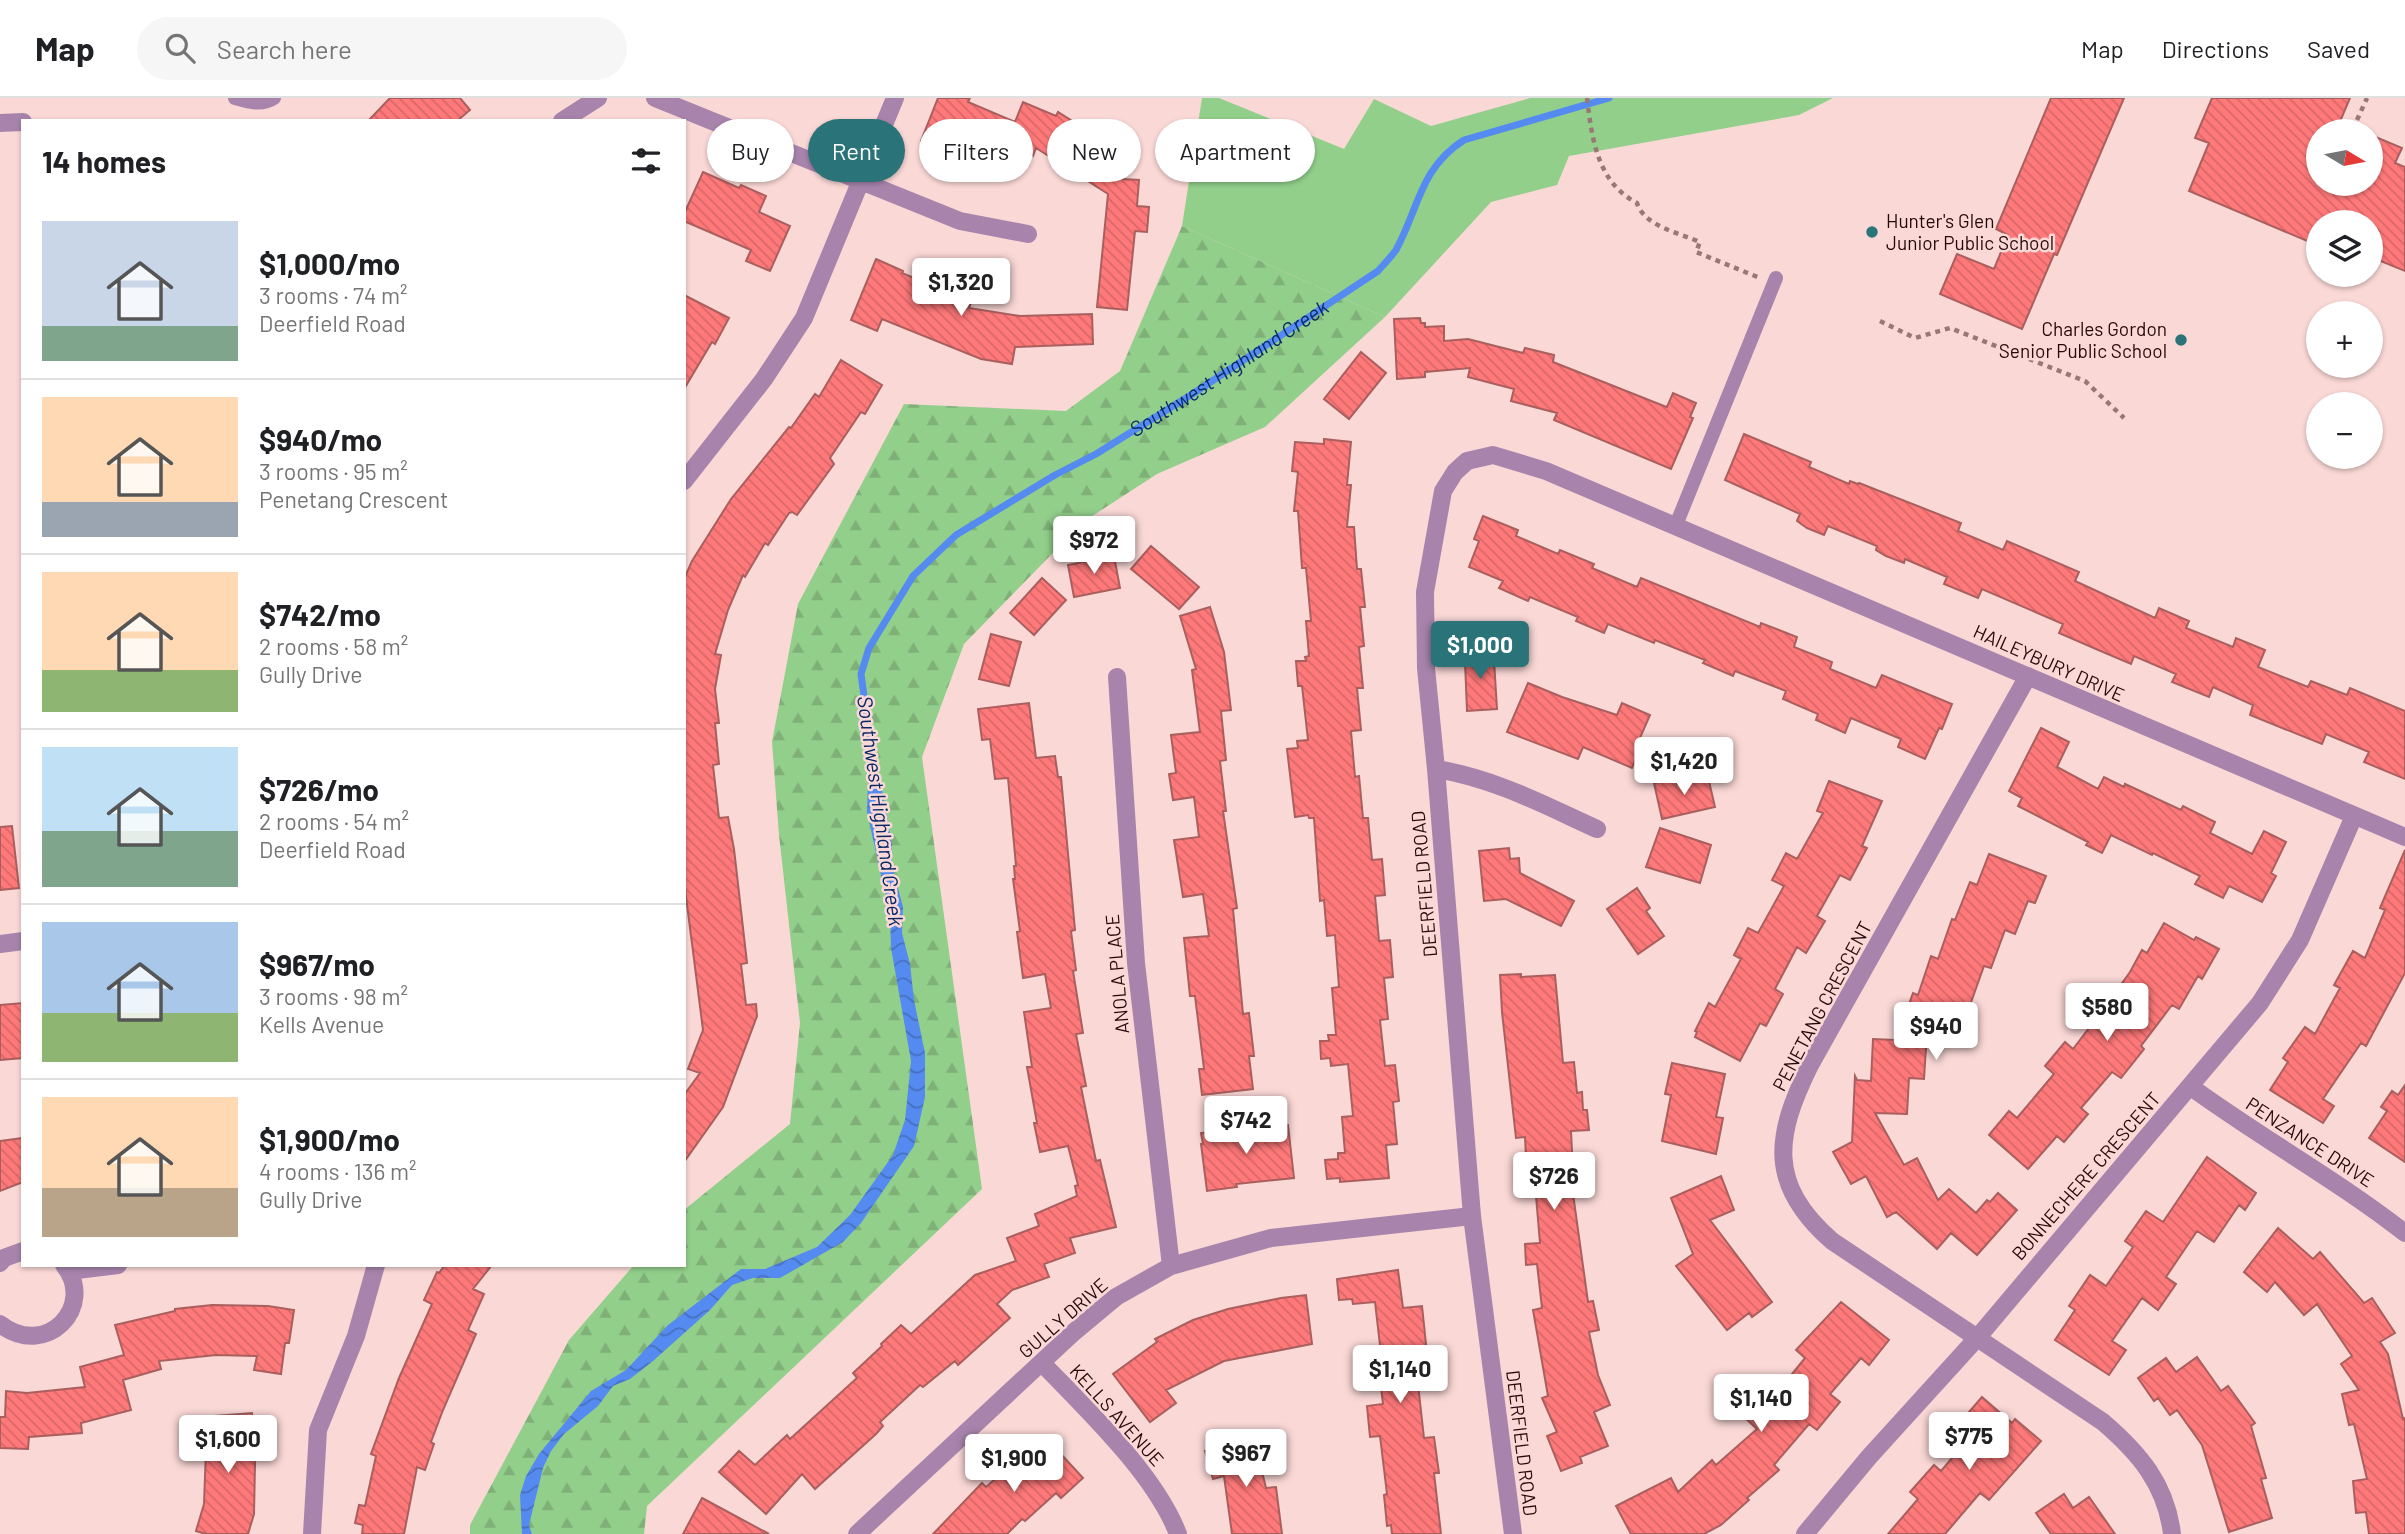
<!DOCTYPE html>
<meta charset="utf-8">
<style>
:root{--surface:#fff;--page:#f6f6f6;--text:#202124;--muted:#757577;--line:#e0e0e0;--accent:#2a7479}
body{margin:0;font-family:Barlow,sans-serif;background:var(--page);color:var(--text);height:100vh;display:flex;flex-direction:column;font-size:26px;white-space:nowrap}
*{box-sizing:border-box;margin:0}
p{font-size:23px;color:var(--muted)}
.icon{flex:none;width:38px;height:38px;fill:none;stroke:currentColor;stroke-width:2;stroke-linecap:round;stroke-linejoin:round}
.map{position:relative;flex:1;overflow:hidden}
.drawer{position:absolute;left:21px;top:21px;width:665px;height:1148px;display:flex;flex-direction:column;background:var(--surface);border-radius:0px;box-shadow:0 2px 5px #0004}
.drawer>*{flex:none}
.guide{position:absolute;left:707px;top:21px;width:665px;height:63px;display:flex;gap:14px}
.needle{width:46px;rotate:100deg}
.controls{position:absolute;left:2306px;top:21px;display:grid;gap:14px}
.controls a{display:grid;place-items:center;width:77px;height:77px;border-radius:50%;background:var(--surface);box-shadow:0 2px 5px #0004;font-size:35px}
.price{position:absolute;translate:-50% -60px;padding:0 16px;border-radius:7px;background:#fff;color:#222;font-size:23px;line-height:46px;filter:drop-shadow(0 2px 4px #0008)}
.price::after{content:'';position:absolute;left:50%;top:42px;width:21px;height:16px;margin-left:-10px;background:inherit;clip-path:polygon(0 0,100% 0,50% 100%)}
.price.current{background:var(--accent);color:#fff}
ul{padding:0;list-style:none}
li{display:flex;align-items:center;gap:21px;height:175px;padding:0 21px}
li+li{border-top:2px solid var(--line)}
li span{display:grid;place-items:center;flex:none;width:196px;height:140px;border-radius:0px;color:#555}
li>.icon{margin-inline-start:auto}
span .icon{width:84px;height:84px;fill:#fffc;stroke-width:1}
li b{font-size:30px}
h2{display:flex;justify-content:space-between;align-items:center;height:84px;padding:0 21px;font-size:30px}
.pill{padding:0 24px;border-radius:32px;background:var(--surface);box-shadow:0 2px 5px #0004;font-size:24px;line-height:63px}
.pill.current{background:var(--accent);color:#fff}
header{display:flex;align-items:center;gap:42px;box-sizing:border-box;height:98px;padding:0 35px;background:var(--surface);border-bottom:2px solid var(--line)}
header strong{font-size:33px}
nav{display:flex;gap:38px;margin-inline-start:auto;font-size:24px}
.search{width:490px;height:63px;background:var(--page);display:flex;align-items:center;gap:18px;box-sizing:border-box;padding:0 24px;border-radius:38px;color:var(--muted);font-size:26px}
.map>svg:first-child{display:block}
</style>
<header>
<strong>Map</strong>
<div class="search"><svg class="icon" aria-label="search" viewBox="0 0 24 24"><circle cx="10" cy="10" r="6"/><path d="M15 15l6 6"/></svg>Search here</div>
<nav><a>Map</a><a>Directions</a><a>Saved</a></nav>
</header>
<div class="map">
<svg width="2405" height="1436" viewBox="0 0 2405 1436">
<defs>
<pattern id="forest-firs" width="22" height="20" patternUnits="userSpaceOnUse" patternTransform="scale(1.75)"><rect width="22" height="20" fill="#92cf8b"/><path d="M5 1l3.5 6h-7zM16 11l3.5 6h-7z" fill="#7eb077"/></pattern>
<pattern id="water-waves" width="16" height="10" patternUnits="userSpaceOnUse" patternTransform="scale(1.75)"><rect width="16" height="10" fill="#558bf0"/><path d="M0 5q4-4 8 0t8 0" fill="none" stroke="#4670c1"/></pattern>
<pattern id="building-back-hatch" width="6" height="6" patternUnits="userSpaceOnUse" patternTransform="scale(1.75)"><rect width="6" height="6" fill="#ff797a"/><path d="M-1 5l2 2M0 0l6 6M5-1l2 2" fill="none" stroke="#da6768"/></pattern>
</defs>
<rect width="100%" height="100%" fill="#fad8d6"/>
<!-- green -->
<path fill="#92cf8b" d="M1202,0h17l125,51 30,-50 57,27 99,-28h303l-34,17 -230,41 -12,29 -66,17 -106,115 -203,-91z"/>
<!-- forest -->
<path fill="url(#forest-firs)" d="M1182,128l203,91 -120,110 -108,47 -74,48 -119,122 -42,113 60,432 -335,317 -3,28h-174v-9l99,-185 65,-75h50v-55l106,-86 10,-101 -21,-188 -7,-93 26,-138 106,-200 162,7 54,-40z"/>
<!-- water -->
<path fill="url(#water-waves)" d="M875,677l5,7 4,17 8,46v21l11,41 -1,26 8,31 4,36 11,53v44l-11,49 -53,77 -18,19 -63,36h-27l-21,7 -22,25 -57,51 -23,18 -17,7 -15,20 -34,28 -13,17 -8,17 -14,57 3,9h-10l-2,-39 6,-19 13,-22 52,-63 35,-21 42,-45 73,-56h24l52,-22 33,-32 43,-60 12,-35 6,-59 -20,-113 -1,-32 -23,-104 1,-33z"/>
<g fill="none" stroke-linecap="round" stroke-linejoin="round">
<!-- stream -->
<path stroke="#558bf0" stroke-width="7" id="s1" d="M875,677l-14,-101 8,-26 44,-72 43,-41 99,-60 41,-21 98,-61 184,-122c6,-7 13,-14 18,-21 23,-42 24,-82 68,-110l145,-42"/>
</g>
<!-- building -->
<path fill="url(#building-back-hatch)" stroke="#a95f5e" stroke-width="2" d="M390,0h70l10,12 -13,11h-89z
M938,0h32l-2,4 47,20 8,-20 33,14 2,-4 52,33 -20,32 49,3 -2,26 12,1 -2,25 -12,-1 -8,79 -30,-3 11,-113 -72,-46 -3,8 -34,-14 -10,24 -40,-17 -2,3 -26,-11z
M2051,0h73l-67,157 -3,-1 -32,75 -82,-35 17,-40 37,15 14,-34 -12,-6z
M2212,0h138l-14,33h-17v53h52v-49l31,13 -7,15 10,4v104l-34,-14v-35h-52v24l-130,-55 20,-48 -14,-5z
M703,74l36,16 2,-3 25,11 -7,16 31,14 -20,45 -24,-10 5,-11 -67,-29v-7z
M876,161l27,12 -1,2 69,29 -2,6 51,8 72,-2 1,30 -78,3 -3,17 -31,-5 -99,-40 -5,12 -26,-11z
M684,197l45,23 -14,26 -3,-2 -28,47z
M1420,220l1,5h4v4l19,-1v15l24,-2 55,14 2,-5 29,7 -1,7 111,44 3,1 6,-14 23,10 -6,14 3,1 -22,51 -117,-49 3,-7 -46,-12 3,-12 -46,-12 2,-9 -45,4v5l-28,2 -3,-60z
M1361,254l25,21 -37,46 -25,-20z
M841,262l41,25 -17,29 -4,-2 -31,46 4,6 -37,51 -5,-3 -3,1 -21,32 -3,-2 -20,34 -2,-2 -15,35 -13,44 6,1 -6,34 4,34h-4l4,41 -6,1 6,53 9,-1 6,32 13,114 -6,1 5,41 10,-1 1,12 -34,91 -39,55v-67l16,-22 -12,-4 15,-39 -19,-149v-302l8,-18 39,-62 58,-72 2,1 24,-34 4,3z
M1744,336l67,28 -2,5 40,17 1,-3 8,3 1,-1 102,40 -3,8 45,19 4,-9 72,31 -4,9 80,37 4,-10 30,13 -3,7 47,19 3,-9 29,12 -7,17 50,20 3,-6 36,14 3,-7 55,23v68l-41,-17 5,-10 -43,-18 -4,10 -72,-29 3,-10 -40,-18 -4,10 -37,-15 4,-8 -42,-18 -3,8 -35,-15 -37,-16 4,-9 -81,-35 -4,9 -34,-14 3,-7 -42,-18 -1,4 -18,-7 -10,-6 1,-4 -49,-20 -4,9 -17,-7 -10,-7 3,-7 -75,-34z
M1324,341l27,3 -4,43h4l-4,42h7l3,42h4l4,38h-5l4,39 -5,1 4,41h-6l4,42 -10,1 4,46 4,-1 4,42h5l4,42 10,-1 3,36 -10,1 4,45 11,-1 3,37 -9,1 4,41 -8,1 5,46 10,-1 4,36 -6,1 4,42 -11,1 3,33 -49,4v-4l-13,1 -2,-19 13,-1v-6h7l-3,-36 11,-1 -5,-52 -17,2 -1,-8 -9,1 -1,-18h9l-1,-6h8l-4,-47 7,-1 -4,-52 -8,1 -3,-36 -4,1 -6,-83h-5l-1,-3 -13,2 -8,-68 11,-1 -1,-7 11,-1 -6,-54h-4l-2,-25h10l-1,-4 4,-1 -3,-35h5l-5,-53h-4l-4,-57h-4l4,-39 -6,-1 3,-29 29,2z
M1483,418l35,14 -2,6 42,18 2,-4 34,14 -2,4 45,19 4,-9 119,49 1,-4 36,14 -3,10 38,15 -2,7 46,19 6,-13 70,29 -10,25 -3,-1 -14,31 -27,-12 3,-8 -50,-21 -6,15 -29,-13 2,-6 -35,-15 3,-8 -51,-20 -2,5 -30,-13 2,-3 -50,-20 -1,3 -46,-19 -4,9 -28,-12 2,-4 -48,-20 -2,4 -29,-13 4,-7 -34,-14 10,-26 -5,-2z
M1151,448l48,41 -20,22 -48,-40z
M1114,458l6,32 -46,9 -6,-32z
M1042,480l24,22 -32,35 -24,-22z
M1210,509l14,45 7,58 -10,1 5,49 -6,1 6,50h-3l14,97 -4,1 10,105 6,-1 5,43h-5l4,33 -51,6 -3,-26h5l-9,-73h-5l-6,-58 25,-2 -6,-42 -20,3 -9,-57 25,-3 -5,-40 -21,3 -4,-26 7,-1 -5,-38 29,-3 -8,-62 4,-1 -16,-53z
M991,536l30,8 -12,44 -30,-7z
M1490,551l1,11h3l3,49 -30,2 -2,-49h3l-1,-12z
M1528,585l34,14 55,18 5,-12 28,12 -14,32 4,2 -8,19 -49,-21 -5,12 -71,-27z
M1029,605l7,55 19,-2 3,21h3l14,153 -4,1 5,39 -3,1 10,62 -7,1 10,52 -5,1 15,74 4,-1 16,67 -46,11 5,15 -31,11 5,13 -37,13 -15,14 13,14 -52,47 -3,-4 -32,26 -3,-2 -40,37 3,4 -7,8 -61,55 -13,-15 -36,40 -47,-42 20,-21 16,14 32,-30 3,4 67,-61 -4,-5 29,-27 -1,-2 20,-19 10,9 64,-59 41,-14 -9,-23 32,-12 -4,-12 42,-18 -2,-10 3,-1 -10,-39 -28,6 -6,-29h3l-10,-56h5l-8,-55 27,-4 -6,-34 -22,4 -6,-46 3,-1 -7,-52h2l-1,-13h2l-8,-88 -13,1 -5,-40 -8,1 -4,-31z
M2041,630l28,14 -12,25 41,22 6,-12 20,10 1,-3 56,26 2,-4 32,16 -5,11 42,21 12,-23 22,11 -15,31 5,3 -14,26 -33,-16 -6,12 -28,-14 5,-8 -47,-23 -1,2 -41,-20 -9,18 -16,-8 2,-3 -70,-36 4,-8 -13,-7z
M1708,679l7,30 -53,12 -8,-36 22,-5 1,6z
M1829,683l53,20 -20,45 5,2 -17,32 -10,-5 -23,41 8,5 -19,32 -9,-6 -22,42 8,5 -17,32 -6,-3 -20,38 -45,-24 2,-5 -2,-1 14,-28 6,4 26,-48 -7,-4 14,-27 10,5 26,-47 -12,-6 14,-27 11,6 26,-46 -6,-2z
M12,728l7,62 -19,2v-63z
M1660,730l51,17 -11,38 -54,-16z
M1509,750l1,11 9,-1 1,15 54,28 -13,25 -55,-27 -22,2 -5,-50z
M2405,752v123l-39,73 -5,-3 -38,56 11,7 -11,17 -53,-33 18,-28 -5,-4 22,-31 10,7 25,-46 -6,-3 19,-34 12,7 20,-48 -5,-2z
M1989,756l57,22 -11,27 -7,-2 -13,33 -10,-4 -14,38 -7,-2 -15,42 -5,-2 -12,34 -25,-8 -3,47 -15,-1 -2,36 -32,-1 29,52 13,-7 21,42 11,-11 27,24 11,-13 3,2 8,-9 19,17 -40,45 -26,-22 -14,16 -41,-37 -9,5 -21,-41 -15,8 -18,-32 19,-10 3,-66 2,4 14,1 2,-42 23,1 17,-47 5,2 13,-39 7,3 14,-40 3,1 15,-38 7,3z
M1637,790l13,20 -4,3 18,25 -26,18 -31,-45z
M2164,825l30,17 2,-3 23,12 -17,30 -4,-3 -19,33 -7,-4 -31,41 3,3 -23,29 -9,-6 -31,36 7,6 -24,28 -7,-6 -29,33 -39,-34 20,-24 8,7 37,-44 -9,-8 20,-24 8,7 29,-38 -10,-7 11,-14 9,7 18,-25 12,-22 5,3z
M1521,876v3l34,-2 8,88 11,-1 3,31 5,-1 1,18h4l2,20 -18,1 2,41h-3l18,130 5,-1 6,29 -10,2 9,43 12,30 -16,7 14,34 -28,11 2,6 -21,8 -14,-35 10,-4 -15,-34 6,-2 -15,-86 9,-2 -5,-44 -11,1 -1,-21 15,-1 -4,-47 -8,1 -3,-60 -9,1 -14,-126 -2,-37z
M23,905v55l-23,2v-55z
M1672,965l53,11 -9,43 7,1 -7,36 -54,-13 9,-46 -6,-1z
M2405,987v77l-36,-24 18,-27 -6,-4 11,-16 6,4z
M1262,1027l1,2 25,-2 6,53 -58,6 1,3 -30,4 -6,-47h2l-2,-11z
M23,1040v44l-23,9v-50z
M2207,1059l49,36 -11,17 -6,-5 -25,37 -17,-11 -31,46 10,7 -18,26 -16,-12 -30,43 14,9 -17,25 -54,-35 20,-30 -6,-4 21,-31 16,11 27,-39 -8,-6 21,-30 17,11z
M1721,1078l13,34 -24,10 62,82 -20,15 -3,-4 -22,17 -51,-64 17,-12 -22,-56z
M2278,1130l35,31 7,-7 44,51 8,-5 23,35 -15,9 8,12 15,65 2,-1v116h-36l-3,-22 -10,1 -3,-32 14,-2 -13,-55 -5,1 -7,-31 17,-4 -18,-26 11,-8 -35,-52 -13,11 -29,-33 -8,10 -23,-20z
M445,1167h47l-19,24 11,5 -16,36 8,4 -33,76 -12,32 3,2 -9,26 -8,-3 -13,67h-42l1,-9 -8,-2 4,-18 6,1 11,-50 -5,-2 28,-76 33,-74 -8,-4 13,-28 2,1z
M1398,1172l5,38 19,-2 8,76 -12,2 6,54 10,-1 5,36h-5l7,61h-49l-1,-9 -4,1 -3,-31 3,-1 -7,-58 -10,1 -3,-31 16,-2 -6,-50h4l-6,-52 -22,2 -1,-5 -13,1 -2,-21z
M1306,1197l6,49 -88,17 -58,29 10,13 -26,19 -37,-48 44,-32 -2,-3 38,-19 35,-11 53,-11z
M1841,1204l48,38 -20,25 -8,-7 -31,36 10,8 -23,28 -8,-6 -35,41 5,5 -32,28 2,2 -28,25 -17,9h-73l-15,-28 55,-28 7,14 34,-32 4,5 41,-36 -14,-13 20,-23 8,7 34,-42 -9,-8z
M212,1207l56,1 26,4 -5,33h-4l-4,31 -27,-4 3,-14 -41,-1 -57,6 2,8 -38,11 8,30 -50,13 1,10 -53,4 -1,12 -28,-1v-31h5l1,-26 21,2 58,-6 -5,-20 44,-12 -9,-30 60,-14v-2z
M2197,1259l24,34 7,-5 27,37 -4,3 15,52 -5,1 11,39 -43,14 -27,-87 -25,-35 -7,5 -12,-17 -4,3 -16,-23 28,-20 10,14z
M1982,1299l30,26 3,-4 26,22 -52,59 -9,-7 -35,41h-57l30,-35 -8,-7 24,-27 7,6 35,-41 -13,-11z
M252,1315l3,51 -1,50 -6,20h-42l-10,-3 8,-27 2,-55h-2l-2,-32z
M1047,1341l36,39 -22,20 -5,-5 -31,28 -3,-2 -15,15h-74l49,-51 4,4 27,-24 3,3z
M1254,1341l12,49 10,-1 6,47h-50l-8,-58 -11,3 -8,-28z
M2064,1396l9,14 16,-11 26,37h-64l-15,-21z
M702,1400l67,36h-86z"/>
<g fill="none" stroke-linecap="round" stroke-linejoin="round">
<!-- path -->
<path stroke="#977877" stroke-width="4.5" stroke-dasharray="5 5" stroke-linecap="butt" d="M1587,0c5,41 10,84 50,105 7,23 42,30 63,39l-4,10 64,26
M2357,22l10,-22
M1880,223l35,17 35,-10 135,53 39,37"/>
<!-- service -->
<path stroke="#a884ad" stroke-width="14" d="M235,0c14,4 27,8 39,0
M1676,427l100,-247"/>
<!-- minor -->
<path stroke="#a884ad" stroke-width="18" d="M655,0l305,123 68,13
M562,23l36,-23
M0,25l23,-1
M684,383l80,-102 40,-61 91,-220
M2028,578l-218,389c-35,71 -43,119 22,176l271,181c36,31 63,62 69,112
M1117,579l19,286 35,303
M1436,671c58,9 108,36 161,60
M0,846l23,-3
M2191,989c70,51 146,93 214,146
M0,1165l4,-5 19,-7
M69,1173l49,-6
M0,1226c46,36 97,-18 64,-59
M1042,1265c45,47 113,111 136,171
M312,1436l6,-104 38,-94 20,-71
M857,1436l217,-202 42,-35 55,-31 100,-28 201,-22
M1513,1436l-41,-318 -36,-447 -10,-101 -1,-76 18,-101 12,-19 12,-11 26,-6 53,16 859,366
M1805,1436l64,-77 109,-120 282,-334 40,-63 54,-124"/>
</g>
<!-- markers -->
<g fill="#2a7479" stroke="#fad8d6" stroke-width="2.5">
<circle cx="1872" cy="134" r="7"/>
<circle cx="2181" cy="242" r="7"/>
</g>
<g text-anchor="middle" stroke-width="5" stroke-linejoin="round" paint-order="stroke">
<!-- poi labels -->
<g font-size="19" fill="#250909" stroke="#fad8d6" text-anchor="start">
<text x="1886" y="130">Hunter's Glen<tspan x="1886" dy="22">Junior Public School</tspan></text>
<text x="2167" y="238" text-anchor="end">Charles Gordon<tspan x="2167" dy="22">Senior Public School</tspan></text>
</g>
<!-- street labels -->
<g font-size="19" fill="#250909" stroke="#fad8d6">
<text transform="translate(2049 565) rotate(24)" y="7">HAILEYBURY DRIVE</text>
<text transform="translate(1424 786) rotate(-95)" y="7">DEERFIELD ROAD</text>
<text transform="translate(1117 876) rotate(-95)" y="7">ANOLA PLACE</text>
<text transform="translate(1822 908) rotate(-62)" y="7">PENETANG CRESCENT</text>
<text transform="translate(2310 1044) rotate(33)" y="7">PENZANCE DRIVE</text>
<text transform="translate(2086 1078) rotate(-49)" y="7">BONNECHERE CRESCENT</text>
<text transform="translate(1063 1220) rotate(-41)" y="7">GULLY DRIVE</text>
<text transform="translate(1117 1317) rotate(48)" y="7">KELLS AVENUE</text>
<text transform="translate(1522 1345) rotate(83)" y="7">DEERFIELD ROAD</text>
</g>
<!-- water labels -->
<g font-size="21" font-style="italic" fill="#082866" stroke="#fad8d6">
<text dy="7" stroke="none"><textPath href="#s1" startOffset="593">Southwest Highland Creek</textPath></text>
<text transform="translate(880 713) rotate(82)" y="7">Southwest Highland Creek</text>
</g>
</g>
</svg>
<div class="controls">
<a><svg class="needle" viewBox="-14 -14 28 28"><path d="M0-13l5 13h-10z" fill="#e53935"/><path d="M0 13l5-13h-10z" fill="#757577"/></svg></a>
<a><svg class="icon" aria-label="layers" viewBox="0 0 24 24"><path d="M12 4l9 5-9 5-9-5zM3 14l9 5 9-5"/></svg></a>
<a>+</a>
<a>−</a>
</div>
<b class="price" style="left:961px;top:220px">$1,320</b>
<b class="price" style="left:1094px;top:478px">$972</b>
<b class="price current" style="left:1480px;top:583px">$1,000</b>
<b class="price" style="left:1684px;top:699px">$1,420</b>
<b class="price" style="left:2107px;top:945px">$580</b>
<b class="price" style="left:1936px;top:964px">$940</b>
<b class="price" style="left:1246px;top:1058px">$742</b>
<b class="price" style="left:1554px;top:1114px">$726</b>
<b class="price" style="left:1400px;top:1307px">$1,140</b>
<b class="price" style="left:1761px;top:1336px">$1,140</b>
<b class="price" style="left:1969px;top:1374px">$775</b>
<b class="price" style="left:228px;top:1377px">$1,600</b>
<b class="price" style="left:1246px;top:1391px">$967</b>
<b class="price" style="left:1014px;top:1396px">$1,900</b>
<div class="guide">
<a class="pill">Buy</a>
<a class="pill current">Rent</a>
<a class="pill">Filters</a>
<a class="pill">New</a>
<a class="pill">Apartment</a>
</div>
<section class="drawer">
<h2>14 homes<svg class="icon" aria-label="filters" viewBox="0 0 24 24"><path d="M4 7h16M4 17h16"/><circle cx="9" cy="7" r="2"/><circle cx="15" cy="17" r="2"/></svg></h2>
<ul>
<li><span style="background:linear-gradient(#c9d6e8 75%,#7fa58c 0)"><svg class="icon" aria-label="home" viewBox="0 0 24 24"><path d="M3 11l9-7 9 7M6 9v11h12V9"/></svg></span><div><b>$1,000/mo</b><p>3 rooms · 74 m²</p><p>Deerfield Road</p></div></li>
<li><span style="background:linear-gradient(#ffd9b3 75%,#9aa5b1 0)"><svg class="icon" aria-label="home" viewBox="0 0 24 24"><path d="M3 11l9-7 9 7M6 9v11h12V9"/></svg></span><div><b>$940/mo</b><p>3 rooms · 95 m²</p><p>Penetang Crescent</p></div></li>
<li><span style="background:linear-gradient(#ffd9b3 70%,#8fb573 0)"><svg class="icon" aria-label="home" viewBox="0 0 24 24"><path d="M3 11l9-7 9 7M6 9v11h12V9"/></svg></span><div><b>$742/mo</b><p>2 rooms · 58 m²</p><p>Gully Drive</p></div></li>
<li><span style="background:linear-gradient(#bfe0f5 60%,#7fa58c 0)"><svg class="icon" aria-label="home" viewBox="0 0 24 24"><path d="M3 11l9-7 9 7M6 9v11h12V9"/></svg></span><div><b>$726/mo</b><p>2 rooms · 54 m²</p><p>Deerfield Road</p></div></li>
<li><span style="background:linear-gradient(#a9c7e8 65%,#8fb573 0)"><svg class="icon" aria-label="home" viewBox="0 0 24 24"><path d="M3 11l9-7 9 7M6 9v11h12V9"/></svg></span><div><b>$967/mo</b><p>3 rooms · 98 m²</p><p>Kells Avenue</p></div></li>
<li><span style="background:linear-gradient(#ffd9b3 65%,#b9a48a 0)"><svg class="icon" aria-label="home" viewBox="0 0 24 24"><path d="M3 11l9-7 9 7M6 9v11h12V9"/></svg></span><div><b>$1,900/mo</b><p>4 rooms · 136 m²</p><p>Gully Drive</p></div></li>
</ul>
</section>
</div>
